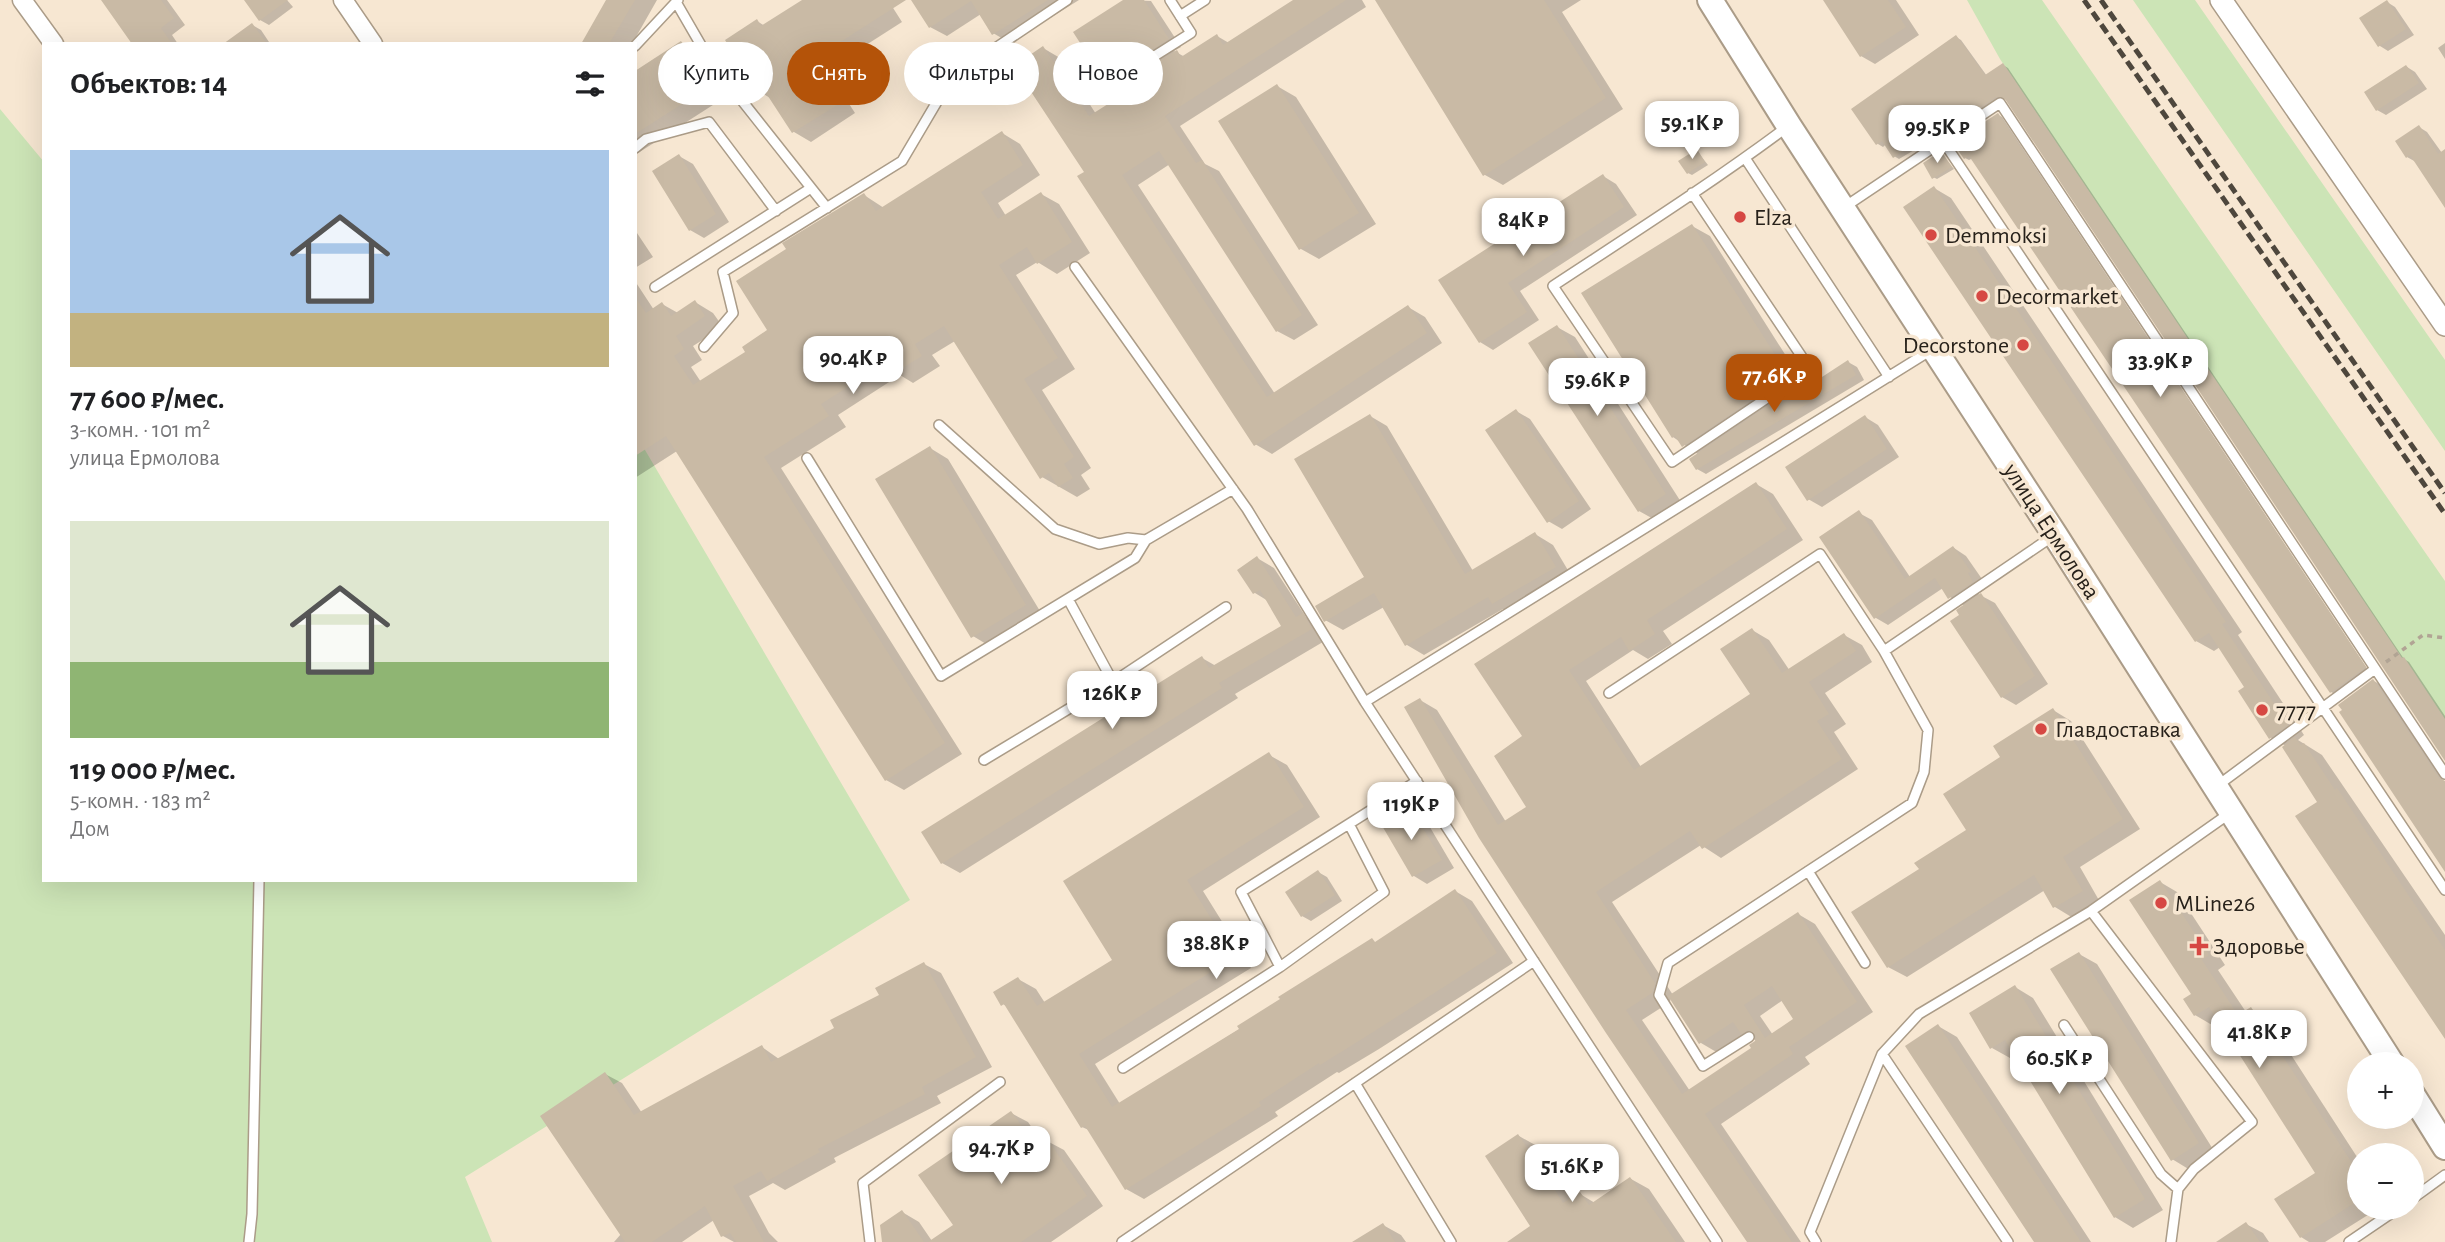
<!DOCTYPE html>
<html lang="ru">
<meta charset="utf-8">
<style>
:root{--surface:#fff;--page:#f6f6f6;--text:#202124;--muted:#757577;--accent:#b45309}
body{margin:0;font-family:"Alegreya Sans",sans-serif;background:var(--page);color:var(--text);height:100vh;display:flex;flex-direction:column;font-size:26px;white-space:nowrap}
*{box-sizing:border-box;margin:0}
p{font-size:23px;color:var(--muted)}
.icon{flex:none;width:38px;height:38px;fill:none;stroke:currentColor;stroke-width:2;stroke-linecap:round;stroke-linejoin:round}
.map{position:relative;flex:1;overflow:hidden}
.details{position:absolute;left:42px;top:42px;width:595px;height:840px;display:flex;flex-direction:column;background:var(--surface);border-radius:0px;box-shadow:0 7px 28px #0002}
.details>*{flex:none}
.banner{position:absolute;left:658px;top:42px;width:665px;height:63px;display:flex;gap:14px}
.buttons{position:absolute;left:2347px;top:1052px;display:grid;gap:14px}
.buttons a{display:grid;place-items:center;width:77px;height:77px;border-radius:50%;background:var(--surface);box-shadow:0 7px 28px #0002;font-size:35px}
.price{position:absolute;translate:-50% -60px;padding:0 16px;border-radius:14px;background:#fff;color:#222;font-size:23px;line-height:46px;filter:drop-shadow(0 2px 4px #0008)}
.price::after{content:'';position:absolute;left:50%;top:42px;width:21px;height:16px;margin-left:-10px;background:inherit;clip-path:polygon(0 0,100% 0,50% 100%)}
.price.active{background:var(--accent);color:#fff}
ul{padding:0;list-style:none}
li{display:grid;align-content:center;gap:14px;height:371px;padding:0 28px}
li span{display:grid;place-items:center;height:217px;border-radius:0px;color:#555}
li>.icon{margin-inline-start:auto}
span .icon{width:126px;height:126px;fill:#fffc;stroke-width:1}
li b{font-size:30px}
h2{display:flex;justify-content:space-between;align-items:center;height:84px;padding:0 28px;font-size:30px}
.pill{padding:0 24px;border-radius:32px;background:var(--surface);box-shadow:0 7px 28px #0002;font-size:24px;line-height:63px}
.pill.active{background:var(--accent);color:#fff}
.map>svg:first-child{display:block}
</style>
<div class="map">
<svg width="2445" height="1242" viewBox="0 0 2445 1242">
<rect width="100%" height="100%" fill="#f7e7d2"/>
<!-- green -->
<path fill="#cce4b6" d="M1967,0h75l403,581v142l-445,-664z
M2133,0h62l250,360v91z
M0,109l44,53v718h591v-447l275,467 -445,277 27,65h-492z"/>
<!-- shadow -->
<path fill="#0003" fill-rule="evenodd" d="M109,0h58l18,25 -13,10 6,9h-45z
M246,0h41l6,7 -24,18 -9,-5z
M609,0h48l-25,44h-49z
M805,0h83l14,22 -75,48 28,43 -44,29 -17,-10 -22,-33 -12,-7 -3,-71 8,5z
M913,0h166l-69,43 -17,-10 -12,-19 -34,22 -17,-9z
M1126,0l25,1 30,46 -7,4 11,6 32,-21 12,7 67,-43h66l4,7 -186,119 25,38 14,7 99,154 -24,15 -17,-9 -107,-167 -32,21 137,209 133,-87 17,10 17,26 -170,111 -17,-10 -169,-271 -43,-125 17,10 36,56 23,-15 2,-11 -16,-10z
M1377,0h204l-19,12 61,97 -120,76 -18,-10z
M1825,0h71l23,35 -44,29 -14,-8z
M2387,2l8,5 19,28 -26,16 -8,-5 -19,-28z
M252,25l9,5 8,12 -39,2z
M1956,37l5,3 26,36 16,-11 5,3 396,591 5,3 36,54v42l-437,-658 -6,-1 -80,54 -6,-4 -17,10 -5,-3 -8,-12 -3,3 -5,-3 -25,-34z
M681,43l19,11 27,42 -92,59v-74z
M2445,43v16l-7,-11z
M2407,67l8,5 12,17 -41,26 -9,-5z
M1277,86l19,11 80,127 -57,35 -18,-10z
M1998,115l4,2 366,553 -33,24 -4,-2 -358,-534 -4,2 -4,-2z
M2419,127l8,5 15,21 3,1v53l-29,-45 -9,-5z
M1002,133l18,11 20,31 -42,28 8,13 35,-22 18,10 31,49 -33,21 -18,-11v-2l-23,14 59,94 -33,21 49,78 -10,7 9,14 -13,8 -35,-20 -87,-136 -23,14 8,11 -27,17 -13,-8 -62,40 8,12 -65,41 181,286 -58,36 -18,-10 -209,-329 -42,27v-197l19,29 8,-6 16,9 17,-11 18,11 10,14 -30,19 9,14 -11,7 10,15 46,-30 23,-21 19,-81 75,-55 20,13z
M1697,151l11,14 -16,10 -4,-2z
M1941,153l13,16 -17,10 -4,-2z
M679,156l14,8 36,58 -25,16 -14,-8z
M1603,176l13,8 21,31 -117,76 19,29 -46,30 -13,-8 -40,-61z
M1934,188l17,10 291,434 -4,3 66,100 -6,5 24,15 123,180v101l-125,-234 -34,-56 -16,-9 -24,-49 -26,-41 -6,4 -18,-10z
M1692,226l18,10 97,153 41,-27 9,5 7,13 -158,94 -9,-5 2,-14 -26,-18z
M635,230l18,27 -18,11z
M1557,327l18,10 108,168 -26,16 -18,-10z
M1516,411l14,8 61,90 -29,20 -14,-8z
M1370,416l17,10 86,145 62,-37 18,11 19,32 -61,36 -8,-4 -79,46 -17,-10 -23,-38 -41,23 -18,-10 41,-43z
M1865,417l13,8 21,32 -77,50 -14,-8z
M930,448l18,11 95,157 -52,31 -18,-11z
M1756,484l17,10 30,46 -140,91 9,13 -24,15 -15,-9 -47,31 55,86 111,-72v-65l17,10 21,31 54,-36 18,10 10,17 -47,31 21,31 -12,8 24,37 -137,89 -20,-13 -89,57 61,93 125,-81 17,10 58,88 -68,45 5,7 -89,60 80,118h-52l-329,-542 17,10 69,112 23,-15 -5,-71 -47,-71zM1671,997l30,46 17,10 28,-18 11,6 -4,7 -63,43 -48,-71 28,-18zM1783,1000l13,19 -23,16 -13,-19z
M1859,513l13,7 38,57 44,-29 12,8 16,23 -2,2 5,8 -7,5 17,9 53,81 -32,21 -14,-8 -40,-81 3,-10 -15,-9 -7,-9 -55,37 -12,-7z
M1257,558l17,10 32,49 14,8 8,14 -93,55 3,4 -278,175 -18,-10 -19,-30 279,-175 14,8 68,-40 -16,-25 -13,-8z
M2374,681l5,3 66,99v86z
M2053,710l18,11 69,108 -60,38 20,35 -27,16 -18,-11 -10,-17 -138,87 -19,-10 33,-97 48,-40 34,-72z
M1269,755l18,10 33,52 -117,74 48,77 -156,96 25,40 257,-161 78,-52 17,10 41,62 -134,86 -40,24 -2,-1 -62,40 3,4 -134,83 -18,-10 -35,-58 -9,-4 -73,-119 -6,-4 15,-25 18,10 9,14 69,-43z
M1410,809l14,8 30,51 -27,16 -13,-8z
M1318,872l9,5 15,24 -31,20 -9,-5z
M2160,882l17,10 48,73 -7,5 28,42 5,-3 17,10 91,141v48h20l-54,34h-16l-8,-5 17,-64 -99,-153 -7,5 -17,-10 -2,-20z
M2079,954l18,10 119,190 -26,16 -18,-11z
M924,964l17,9 51,94 -55,29 4,7 -107,55 2,4 -51,28 -12,-7 -24,13 20,37 9,9h-44l-11,-6 -9,-16 -32,22h-68l7,-8 -16,-160 17,9 20,30 120,-66 17,12 57,-31z
M2015,987l18,11 130,212 -30,18 -18,-11 -99,-162 -6,3 -18,-10z
M1938,1026l19,11 134,205h-55z
M1011,1113l17,9 15,22 4,-3 17,9 39,56 -52,36h-167l18,-30 17,10 13,19 24,-15z
M1519,1136l18,10 4,8 3,-2 18,10 10,16 -11,7 10,15 9,-6 15,9 36,-24 18,10 36,53h-175l23,-16z
M2246,1224l17,9 6,9h-49z
M1383,1225l18,10 5,7h-51z"/>
<!-- building -->
<path fill="#c9baa5" fill-rule="evenodd" d="M101,0h60l13,18 -13,10 11,16h-40z
M244,0h44l-29,21z
M606,0h29l-26,44h-28z
M802,0h104l-94,60 27,44 -47,29 -28,-43 -6,3 -33,-53 32,-21 4,7z
M911,0h137l-56,35 -21,-34 -42,27z
M1123,0h21l25,39 -65,41 -31,-48z
M1293,0h53l-181,116 31,47 6,-3 100,155 -26,17 -117,-181 -37,24 145,222 141,-92 19,28 -173,113 -177,-270 7,-4 -70,-106 29,-20 46,70 27,-17 -4,-8 65,-41 4,7 36,-23 6,11z
M1375,0h169l62,98 -123,78z
M1823,0h65l18,27 -46,30z
M2387,0l19,29 -28,18 -19,-29z
M252,23l15,21h-44z
M1956,35l29,40 18,-12 399,595 2,-1 41,62v42l-440,-662 -9,-2 -81,54 -3,-6 -19,13 -11,-17 -6,4 -25,-36z
M681,41l29,45 -75,48v-63z
M2406,65l13,18 -43,28 -12,-19z
M1277,84l82,129 -60,37 -81,-129z
M1998,113l368,554 -36,26 -361,-537 -5,3 -11,-16z
M2419,125l19,29 7,-5v59l-35,-53 -4,3 -11,-17z
M1002,131l21,34 -42,27 17,27 43,-27 31,50 -35,22 -10,-17 -28,18 59,93 -34,21 50,78 -10,7 9,14 -15,9 -9,-14 -9,6 -96,-153 -29,18 7,12 -28,17 -7,-11 -66,42 8,12 -65,41 181,286 -60,38 -219,-345 -31,20v-159l11,16 16,-11 9,14 24,-16 10,16 -29,20 8,13 -10,7 19,29 52,-33 -3,-5 25,-17 -31,-49 50,-32 -4,-6 82,-50 12,18z
M1697,149l8,13 -18,12 -9,-13z
M1941,151l11,16 -20,12 -9,-16z
M679,154l37,60 -27,17 -37,-60z
M1603,174l21,33 -116,76 19,29 -48,31 -41,-63z
M1934,186l292,436 -4,2 66,101 -19,14 -31,-48 6,-4 -35,-54 -14,9 -292,-435z
M1692,224l96,151 -106,72 -7,-11 -3,2 -91,-145z
M1557,325l109,169 -28,18 -110,-169z
M1848,360l8,15 -160,95 -7,-11 107,-72 3,5z
M1516,409l63,92 -32,22 -62,-93z
M1370,414l95,160 70,-42 21,35 -64,37 -4,-7 -83,49 -31,-53 -50,29 -9,-16 49,-29 -70,-118z
M1865,415l22,34 -80,52 -22,-34z
M930,446l96,159 -55,33 -96,-159z
M1756,482l31,47 -140,91 8,14 -26,17 -8,-14 -52,33 65,100 116,-76 -30,-45 32,-21 30,45 62,-40 12,18 -47,31 20,32 -12,7 25,38 -140,90 -12,-18 -94,61 59,91 -3,10 -26,17 56,84 69,-46 -2,-3 6,-4 1,-5 -7,-6 -8,4 -8,-12 -34,22 -31,-48 130,-84 59,90 -68,45 4,7 -88,60 87,128h-45l-141,-209 -127,-195 -75,-131 16,-9 78,127 28,-18 -32,-51 28,-20 -48,-72zM1772,986l21,33 -28,19 -21,-33z
M1859,510l46,69 48,-33 18,26 -3,1 5,9 -25,17 -13,-21 -61,41 -55,-82z
M1257,556l39,61 7,-4 9,16 -93,54 3,5 -281,176 -20,-32 281,-176 7,12 72,-42 -21,-36 -7,4 -16,-24z
M1981,593l54,83 -34,22 -51,-77 9,-6 -3,-5z
M2373,679l66,99 6,3v91l-106,-160 3,-2 -4,-5z
M2053,708l70,111 -60,38 20,34 -30,17 -19,-33 -147,93 -36,-56 68,-43 -5,-6 52,-33 -23,-36 57,-37 -7,-11z
M2295,737l6,8 3,-2 31,47 2,-2 108,162v89l-150,-223 22,-14 -35,-55z
M1269,752l35,55 -117,73 48,77 -156,97 33,53 127,-78 -2,-3 43,-27 -2,-2 94,-59 3,4 80,-53 42,64 -135,86 -42,26 -1,-2 -60,39 2,4 -136,84 -40,-64 -4,2 -77,-124 -3,2 -8,-14 25,-15 19,29 75,-46 -49,-79z
M1410,807l32,53 -30,17 -31,-53z
M1318,870l17,25 -34,22 -16,-25z
M2160,880l49,75 -7,5 36,55 13,-8 108,167v26l-59,38 -26,-39 41,-26 -106,-166 -15,9 -11,-17 8,-5 -62,-94z
M2079,952l120,191 -28,18 -121,-192z
M924,962l52,95 -54,30 3,7 -107,55 2,3 -53,29 -6,-10 -28,15 31,56h-28l-6,-9 -9,4 -16,-31 -53,36h-27l-85,-126 65,-44 29,43 128,-70 9,17 63,-34 -4,-8 49,-25 -4,-7z
M2015,985l130,214 -31,19 -109,-178 -15,9 -21,-36z
M1938,1024l22,34 121,184h-47l-129,-196z
M1011,1111l25,35 11,-7 40,57 -66,46h-93l25,-17 -35,-50z
M1518,1134l15,23 11,-7 11,18 -10,6 18,29 17,-11 9,13 41,-28 46,65h-169l23,-16 -45,-70z
M902,1210l22,32h-42l-2,-17z
M2246,1222l14,20h-44z
M1383,1223l12,19h-43z"/>
<g fill="none" stroke-linecap="round" stroke-linejoin="round">
<defs>
<path id="service" d="M676,2l33,57 118,149
M1180,16l25,-16
M635,46l43,-46
M1071,53l25,40 95,-60 -21,-33
M635,148l11,-9 63,-17 67,89
M1745,158l144,219
M1692,193l118,176 -138,93 -119,-176c79,-52 159,-103 234,-159
M1843,208l100,-67
M1075,267l172,242 118,193 568,-353
M655,287l156,-99
M704,347l29,-34 -10,-41 179,-111 49,-83 116,-78
M939,425l116,104 44,15 29,-6 18,2
M807,458l134,218 194,-118 11,-18 87,-51
M1068,599l45,83
M1609,693l211,-139 64,97
M1365,702l352,540
M984,760l129,-78 113,-75
M2445,774l-445,-671 -57,38 502,749
M2217,786l158,-117
M1808,871l57,92
M2091,911l161,211 -58,47 -16,20 -7,53
M1280,967l-39,-75 176,-111
M2064,1025l97,149 17,15
M1749,1037l-46,29 -44,-71 9,-32 244,-160 12,-31 4,-42 -44,-79 169,-115
M1882,1054l126,188
M1123,1068l157,-101 104,-75 -35,-68
M1355,1083l96,159
M2412,1199l33,-24
M249,1242l3,-28 7,-334
M870,1242l-7,-59 137,-101
M1122,1242l412,-281
M1816,1242l-6,-10 72,-178 37,-40 172,-103 139,-98
M2349,1242l50,-34"/>
<path id="minor" d="M22,0l32,44
M343,0l30,44"/>
<path id="tertiary" d="M2221,0l224,325"/>
<path id="secondary" d="M1710,0l79,126 266,409 337,529
M2412,1094l33,53"/>
</defs>
<!-- service casing -->
<use href="#service" stroke="#ab9c88" stroke-width="12"/>
<!-- minor casing -->
<use href="#minor" stroke="#ab9c88" stroke-width="21"/>
<!-- tertiary casing -->
<use href="#tertiary" stroke="#ab9c88" stroke-width="24"/>
<!-- secondary casing -->
<use href="#secondary" stroke="#ab9c88" stroke-width="28"/>
<!-- path -->
<path stroke="#b1a494" stroke-width="3.5" stroke-dasharray="5 5" stroke-linecap="butt" d="M2386,662l37,-27 22,3"/>
<!-- service -->
<use href="#service" stroke="#fff" stroke-width="9"/>
<!-- minor -->
<use href="#minor" stroke="#fff" stroke-width="18"/>
<!-- tertiary -->
<use href="#tertiary" stroke="#fff" stroke-width="21"/>
<!-- secondary -->
<use href="#secondary" stroke="#fff" stroke-width="24"/>
<!-- rail -->
<path stroke="#4e473d" stroke-width="5" stroke-dasharray="10 5" stroke-linecap="butt" d="M2084,0l361,514
M2101,0l344,493"/>
</g>
<!-- markers -->
<g fill="#d64843" stroke="#f7e7d2" stroke-width="2.5">
<circle cx="1740" cy="217" r="7"/>
<circle cx="1931" cy="235" r="7"/>
<circle cx="1982" cy="296" r="7"/>
<circle cx="2023" cy="345" r="7"/>
<circle cx="2262" cy="710" r="7"/>
<circle cx="2041" cy="729" r="7"/>
<circle cx="2161" cy="903" r="7"/>
<path d="M2195.5 935.5h7v7h7v7h-7v7h-7v-7h-7v-7h7z"/>
</g>
<g text-anchor="middle" stroke-width="7" stroke-linejoin="round" paint-order="stroke">
<!-- poi labels -->
<g font-size="24" fill="#27211a" stroke="#f7e7d2" text-anchor="start">
<text x="1754" y="225">Elza</text>
<text x="1945" y="243">Demmoksi</text>
<text x="1996" y="304">Decormarket</text>
<text x="2009" y="353" text-anchor="end">Decorstone</text>
<text x="2276" y="718">7777</text>
<text x="2055" y="737">Главдоставка</text>
<text x="2175" y="911">MLine26</text>
<text x="2213" y="954">Здоровье</text>
</g>
<!-- street labels -->
<g font-size="24" fill="#27211a" stroke="#f7e7d2">
<text transform="translate(2052 531) rotate(57)" y="8">улица Ермолова</text>
</g>
</g>
</svg>
<div class="buttons">
<a>+</a>
<a>−</a>
</div>
<b class="price" style="left:1692px;top:161px">59.1K ₽</b>
<b class="price" style="left:1937px;top:165px">99.5K ₽</b>
<b class="price" style="left:1523px;top:258px">84K ₽</b>
<b class="price" style="left:853px;top:396px">90.4K ₽</b>
<b class="price" style="left:2160px;top:399px">33.9K ₽</b>
<b class="price active" style="left:1774px;top:414px">77.6K ₽</b>
<b class="price" style="left:1597px;top:418px">59.6K ₽</b>
<b class="price" style="left:1112px;top:731px">126K ₽</b>
<b class="price" style="left:1411px;top:842px">119K ₽</b>
<b class="price" style="left:1216px;top:981px">38.8K ₽</b>
<b class="price" style="left:2259px;top:1070px">41.8K ₽</b>
<b class="price" style="left:2059px;top:1096px">60.5K ₽</b>
<b class="price" style="left:1001px;top:1186px">94.7K ₽</b>
<b class="price" style="left:1572px;top:1204px">51.6K ₽</b>
<div class="banner">
<a class="pill">Купить</a>
<a class="pill active">Снять</a>
<a class="pill">Фильтры</a>
<a class="pill">Новое</a>
</div>
<section class="details">
<h2>Объектов: 14<svg class="icon" aria-label="filters" viewBox="0 0 24 24"><path d="M4 7h16M4 17h16"/><circle cx="9" cy="7" r="2"/><circle cx="15" cy="17" r="2"/></svg></h2>
<ul>
<li><span style="background:linear-gradient(#a9c7e8 75%,#c2b280 0)"><svg class="icon" aria-label="home" viewBox="0 0 24 24"><path d="M3 11l9-7 9 7M6 9v11h12V9"/></svg></span><div><b>77 600 ₽/мес.</b><p>3-комн. · 101 m²</p><p>улица Ермолова</p></div></li>
<li><span style="background:linear-gradient(#dfe7d0 65%,#8fb573 0)"><svg class="icon" aria-label="home" viewBox="0 0 24 24"><path d="M3 11l9-7 9 7M6 9v11h12V9"/></svg></span><div><b>119 000 ₽/мес.</b><p>5-комн. · 183 m²</p><p>Дом</p></div></li>
</ul>
</section>
</div>
